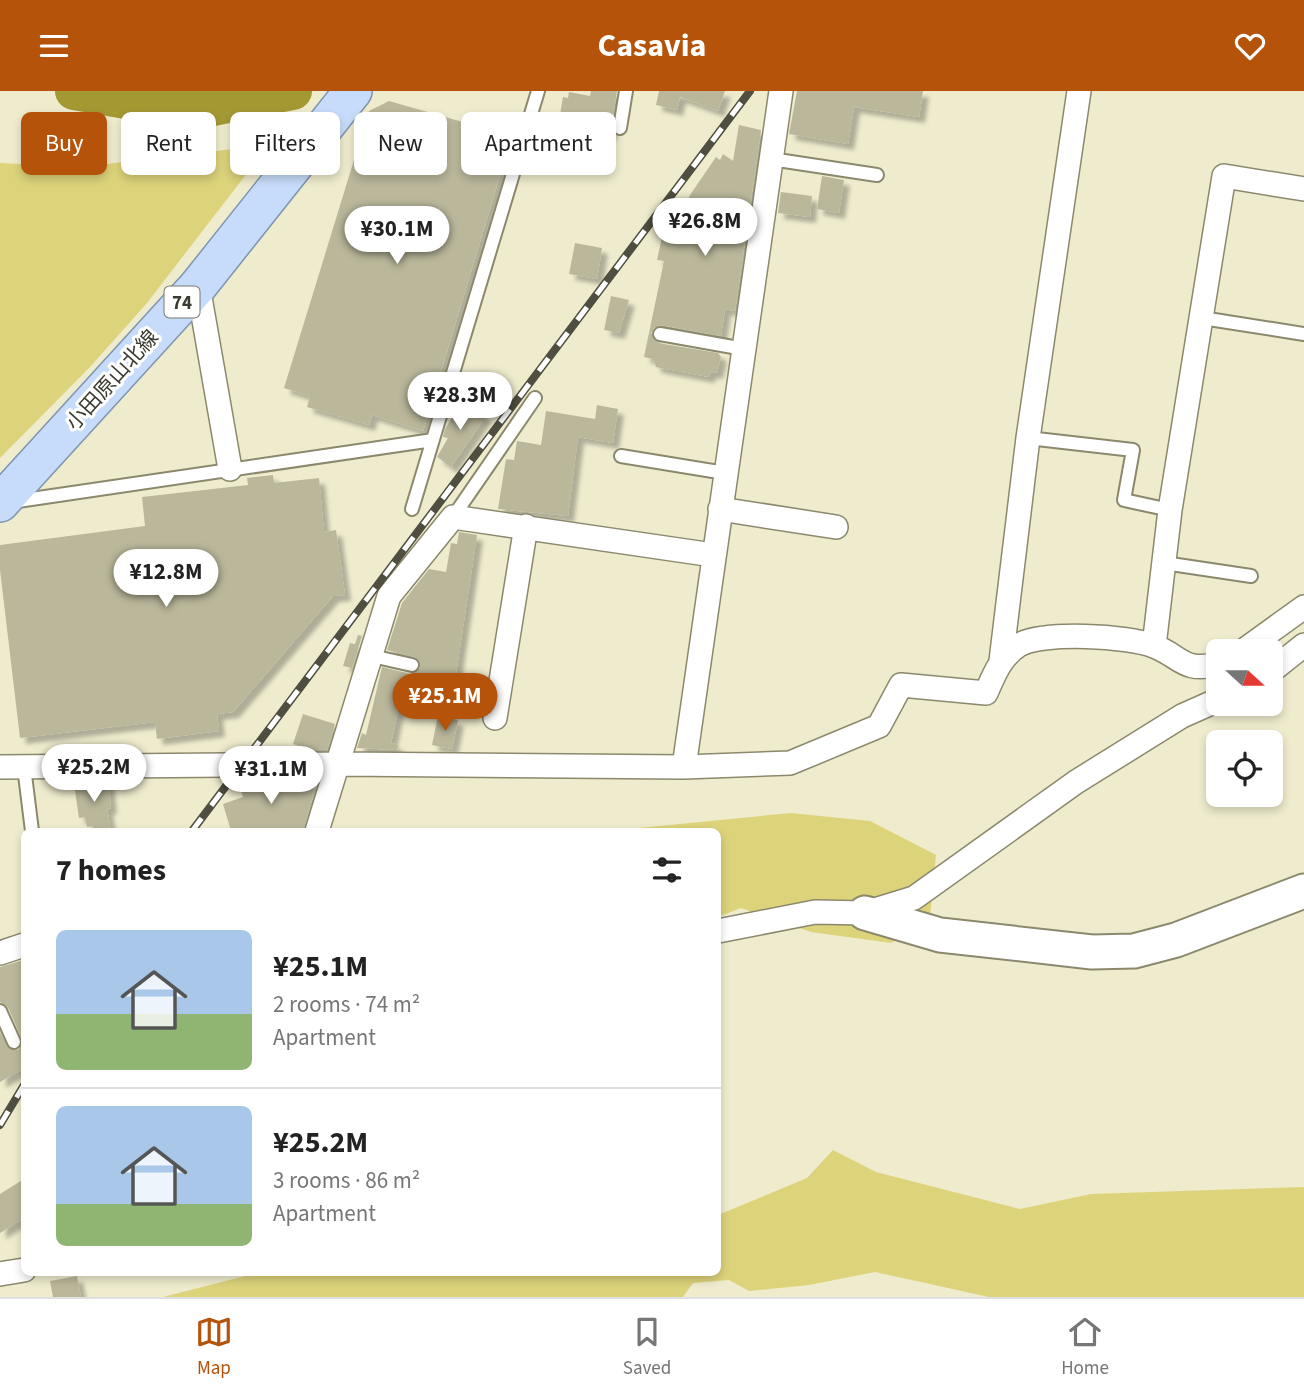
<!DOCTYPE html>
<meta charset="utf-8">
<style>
:root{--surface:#fff;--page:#f2f2f2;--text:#222;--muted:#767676;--line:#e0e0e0;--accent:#b45309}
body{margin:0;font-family:"Source Sans 3","Noto Sans JP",sans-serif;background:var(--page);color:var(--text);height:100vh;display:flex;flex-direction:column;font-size:26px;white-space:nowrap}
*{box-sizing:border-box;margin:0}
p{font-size:23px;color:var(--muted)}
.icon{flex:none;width:38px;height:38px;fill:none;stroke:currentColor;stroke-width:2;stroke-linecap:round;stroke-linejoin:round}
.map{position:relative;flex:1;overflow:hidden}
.side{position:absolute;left:21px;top:737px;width:700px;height:448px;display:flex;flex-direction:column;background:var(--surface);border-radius:10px;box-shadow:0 4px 10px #0003}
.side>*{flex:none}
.top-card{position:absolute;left:21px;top:21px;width:700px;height:63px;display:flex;gap:14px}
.needle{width:46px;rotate:111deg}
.tools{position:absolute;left:1206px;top:548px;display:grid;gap:14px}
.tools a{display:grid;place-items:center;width:77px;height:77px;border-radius:10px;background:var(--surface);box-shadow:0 4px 10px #0003;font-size:35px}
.price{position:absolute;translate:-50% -60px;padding:0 16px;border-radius:24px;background:#fff;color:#222;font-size:23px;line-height:46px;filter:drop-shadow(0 2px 4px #0008)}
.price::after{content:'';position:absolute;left:50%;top:42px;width:21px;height:16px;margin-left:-10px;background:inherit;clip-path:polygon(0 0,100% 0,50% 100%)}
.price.current{background:var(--accent);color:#fff}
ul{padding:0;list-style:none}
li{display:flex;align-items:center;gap:21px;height:175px;padding:0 35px}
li+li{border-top:2px solid var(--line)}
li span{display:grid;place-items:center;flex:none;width:196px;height:140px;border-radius:10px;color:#555}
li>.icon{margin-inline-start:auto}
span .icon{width:84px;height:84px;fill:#fffc;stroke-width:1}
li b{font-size:30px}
h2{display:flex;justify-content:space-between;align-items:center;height:84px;padding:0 35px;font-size:30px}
.tag{padding:0 24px;border-radius:10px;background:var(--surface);box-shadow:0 4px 10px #0003;font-size:24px;line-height:63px}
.tag.current{background:var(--accent);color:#fff}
header{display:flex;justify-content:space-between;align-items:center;height:91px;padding:0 35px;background:var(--accent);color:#fff;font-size:32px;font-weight:700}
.tabs{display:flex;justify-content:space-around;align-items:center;height:98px;border-top:2px solid var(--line);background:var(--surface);font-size:19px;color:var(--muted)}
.tabs a{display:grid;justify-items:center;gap:4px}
.tabs .current{color:var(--accent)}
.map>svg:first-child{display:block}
</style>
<header><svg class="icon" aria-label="menu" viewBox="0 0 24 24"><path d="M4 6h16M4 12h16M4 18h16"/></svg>Casavia<svg class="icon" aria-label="heart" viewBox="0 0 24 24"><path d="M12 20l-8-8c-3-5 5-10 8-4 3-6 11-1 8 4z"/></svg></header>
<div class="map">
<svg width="1304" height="1206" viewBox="0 0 1304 1206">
<defs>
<filter id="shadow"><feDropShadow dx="6" dy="6" stdDeviation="2" flood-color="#0004"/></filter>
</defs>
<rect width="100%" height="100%" fill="#efecce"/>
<!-- green -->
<path fill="#ddd37b" d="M259,55l-8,22 -104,135 -57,64 -90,91v-295l82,4z
M791,722l79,8 66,34 -6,62 -39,26 -80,-11 -70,-24 -23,9v-86h-110z
M833,1059l43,22 144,37 71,-15 213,-7v110h-315l-114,-25 -66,13 -60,6 -20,-11 -36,3 -10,14h-520l98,-25h457v-57l89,-37z"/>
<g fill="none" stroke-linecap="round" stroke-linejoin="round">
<!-- river -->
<path stroke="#a49833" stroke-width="38" d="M74,0l98,17h37l84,-17"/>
</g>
<!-- building -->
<path fill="#bab79b" filter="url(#shadow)" d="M591,0h26l-7,44 -52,-9 5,-29 5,1 1,-6 21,4z
M659,0h66l-7,20 -38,-14 -3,13 -21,-5z
M797,0h126l-4,26 -65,-10 -6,37 -59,-10z
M389,10l123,35 -89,295 -51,-16 -3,10 -62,-18 3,-11 -26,-8 85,-277z
M739,34l22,5 -26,181 -10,-2 -4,27 -60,-11 -7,3 -3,5 7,10 60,10 3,4 -4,16 -7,-1 -1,5 -53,-10 -3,-8 -9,-2 20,-96 -7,-1 7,-32 4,1 1,-6 8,2 13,-30 26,-38 4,3 3,-6 10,7z
M822,85l22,4 -5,33 -22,-4z
M781,101l31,4 -2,21 -32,-4z
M575,152l27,5 -5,31 -28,-5z
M611,205l18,4 -10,33 -15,-3z
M462,310l24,15 -35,51 -14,-10 11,-19 -5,-1 2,-8z
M597,314l21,4 -5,34 -35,-6 -10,79 -70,-7 8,-50 8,1 3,-19 24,4 5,-34 49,8z
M273,384l1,8 45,-5 5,54 12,-2 9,65 -12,1 -100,116 -16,2 2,17 -62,8 -2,-17 -135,16 -20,-168v-25l145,-19 -3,-29 106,-12 -1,-7z
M459,441l18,3 -27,178 -51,-7 -8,37 7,2 -1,5 -40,-2 5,-15 4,2 16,-68 29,7 9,-6v-6l-5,-5 -28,-7 15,-47 27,-34 17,3 5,-29 6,1z
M358,544l4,1 -10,32 -9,-2 7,-23 5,1z
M303,623l32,10 -8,26h-17l-17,-6z
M438,625l20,4 -6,29 -20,-4z
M263,688h15l-2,3h41l-14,49h-72l-8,-27 20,-7 -3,-10z
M108,689l3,28 -4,1 4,22h-17l-1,-5 -6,1 -2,-10 -6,1 -5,-34z
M24,869v108l-24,14v-50l10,17 8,1 5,-8 -15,-35 -8,-5v-35z
M24,1088v39l-24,15v-39z
M77,1185l4,21h-28l-3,-16z"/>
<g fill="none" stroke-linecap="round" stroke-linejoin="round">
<defs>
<path id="lane" d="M620,37l6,-37
M771,68l106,16
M1202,227l102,16
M660,243l84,15
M1028,347l105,12 -9,50 46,10
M621,365l104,17
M11,411l422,-62
M412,418l126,-418
M453,426l82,-119
M1164,472l87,13
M372,565l40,9
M24,676l8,64
M0,920l14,31"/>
<path id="street" d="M198,195l32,183
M720,418l116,18
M1154,555l16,-136 54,-334 80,13
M1243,560l61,-44
M1001,570l27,-223 51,-347
M1270,581l34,-27
M495,627l31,-192
M0,676l340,-3 344,3 106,-4 89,-37 22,-41 85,8c8,-18 15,-37 33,-48 24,-14 109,-9 135,1 28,11 29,27 64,18
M684,676l97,-676
M317,740l72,-235 64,-79 260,38
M718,840l97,-19 50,1 49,-15 162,-116 106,-66 36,-16
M0,862l24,-8
M0,1183l24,-4"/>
<path id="secondary" d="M865,822l75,22 152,17 42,-1 42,-11 128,-49"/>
<path id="primary" d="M0,412l198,-217 155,-195"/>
</defs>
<!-- lane casing -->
<use href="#lane" stroke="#8b886d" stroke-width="16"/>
<!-- street casing -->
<use href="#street" stroke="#8b886d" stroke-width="26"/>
<!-- secondary casing -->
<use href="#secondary" stroke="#8b886d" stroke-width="37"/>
<!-- primary casing -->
<use href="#primary" stroke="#7e94b0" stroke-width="40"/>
<!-- lane -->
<use href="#lane" stroke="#fff" stroke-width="12"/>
<!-- street -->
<use href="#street" stroke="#fff" stroke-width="23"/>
<!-- secondary -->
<use href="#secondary" stroke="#fff" stroke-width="33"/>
<!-- primary -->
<use href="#primary" stroke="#c7dcfa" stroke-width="37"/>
<defs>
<path id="rail" d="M192,740l558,-740
M0,1034l24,-40"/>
</defs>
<!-- rail casing -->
<use href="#rail" stroke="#4f4e40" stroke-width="8"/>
<!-- rail -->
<use href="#rail" stroke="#fff" stroke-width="5" stroke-dasharray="16" stroke-linecap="butt"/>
</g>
<g text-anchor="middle" stroke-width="6" stroke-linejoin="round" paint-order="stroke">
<!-- shield labels -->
<rect fill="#fff" stroke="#76766d" stroke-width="2" x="164.5" y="195.5" width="35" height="31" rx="5"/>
<g font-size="19" font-weight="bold" fill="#3c3b2f">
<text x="182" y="218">74</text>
</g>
<!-- street labels -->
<g font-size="21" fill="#3c3b2f" stroke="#fff">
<text transform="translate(112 289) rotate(-48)" y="7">小田原山北線</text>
</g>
</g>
</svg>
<div class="tools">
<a><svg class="needle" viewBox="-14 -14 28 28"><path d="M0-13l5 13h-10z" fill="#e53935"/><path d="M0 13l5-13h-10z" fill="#767676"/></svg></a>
<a><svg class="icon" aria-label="locate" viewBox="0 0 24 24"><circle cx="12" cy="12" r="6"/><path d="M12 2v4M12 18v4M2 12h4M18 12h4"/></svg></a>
</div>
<b class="price" style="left:705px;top:167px">¥26.8M</b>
<b class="price" style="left:397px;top:175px">¥30.1M</b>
<b class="price" style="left:460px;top:341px">¥28.3M</b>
<b class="price" style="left:166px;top:518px">¥12.8M</b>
<b class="price current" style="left:445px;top:642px">¥25.1M</b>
<b class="price" style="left:94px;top:713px">¥25.2M</b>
<b class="price" style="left:271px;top:715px">¥31.1M</b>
<div class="top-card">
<a class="tag current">Buy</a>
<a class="tag">Rent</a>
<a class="tag">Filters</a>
<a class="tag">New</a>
<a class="tag">Apartment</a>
</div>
<section class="side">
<h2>7 homes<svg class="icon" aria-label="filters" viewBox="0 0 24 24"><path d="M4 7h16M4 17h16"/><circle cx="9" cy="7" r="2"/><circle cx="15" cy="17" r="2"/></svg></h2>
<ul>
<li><span style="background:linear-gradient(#a9c7e8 60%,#8fb573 0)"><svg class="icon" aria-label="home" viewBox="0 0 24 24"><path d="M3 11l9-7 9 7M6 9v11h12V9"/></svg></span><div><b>¥25.1M</b><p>2 rooms · 74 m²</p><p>Apartment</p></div></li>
<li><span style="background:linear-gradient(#a9c7e8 70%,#8fb573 0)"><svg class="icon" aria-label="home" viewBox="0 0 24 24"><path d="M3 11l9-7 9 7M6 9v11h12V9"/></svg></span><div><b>¥25.2M</b><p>3 rooms · 86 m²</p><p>Apartment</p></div></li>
</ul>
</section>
</div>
<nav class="tabs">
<a class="current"><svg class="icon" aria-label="map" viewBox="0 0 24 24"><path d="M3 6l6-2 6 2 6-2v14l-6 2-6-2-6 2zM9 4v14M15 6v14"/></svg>Map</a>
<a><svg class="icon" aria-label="saved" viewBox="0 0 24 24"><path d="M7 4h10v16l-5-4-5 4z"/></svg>Saved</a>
<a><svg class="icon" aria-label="home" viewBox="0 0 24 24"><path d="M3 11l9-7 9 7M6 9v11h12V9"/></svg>Home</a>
</nav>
